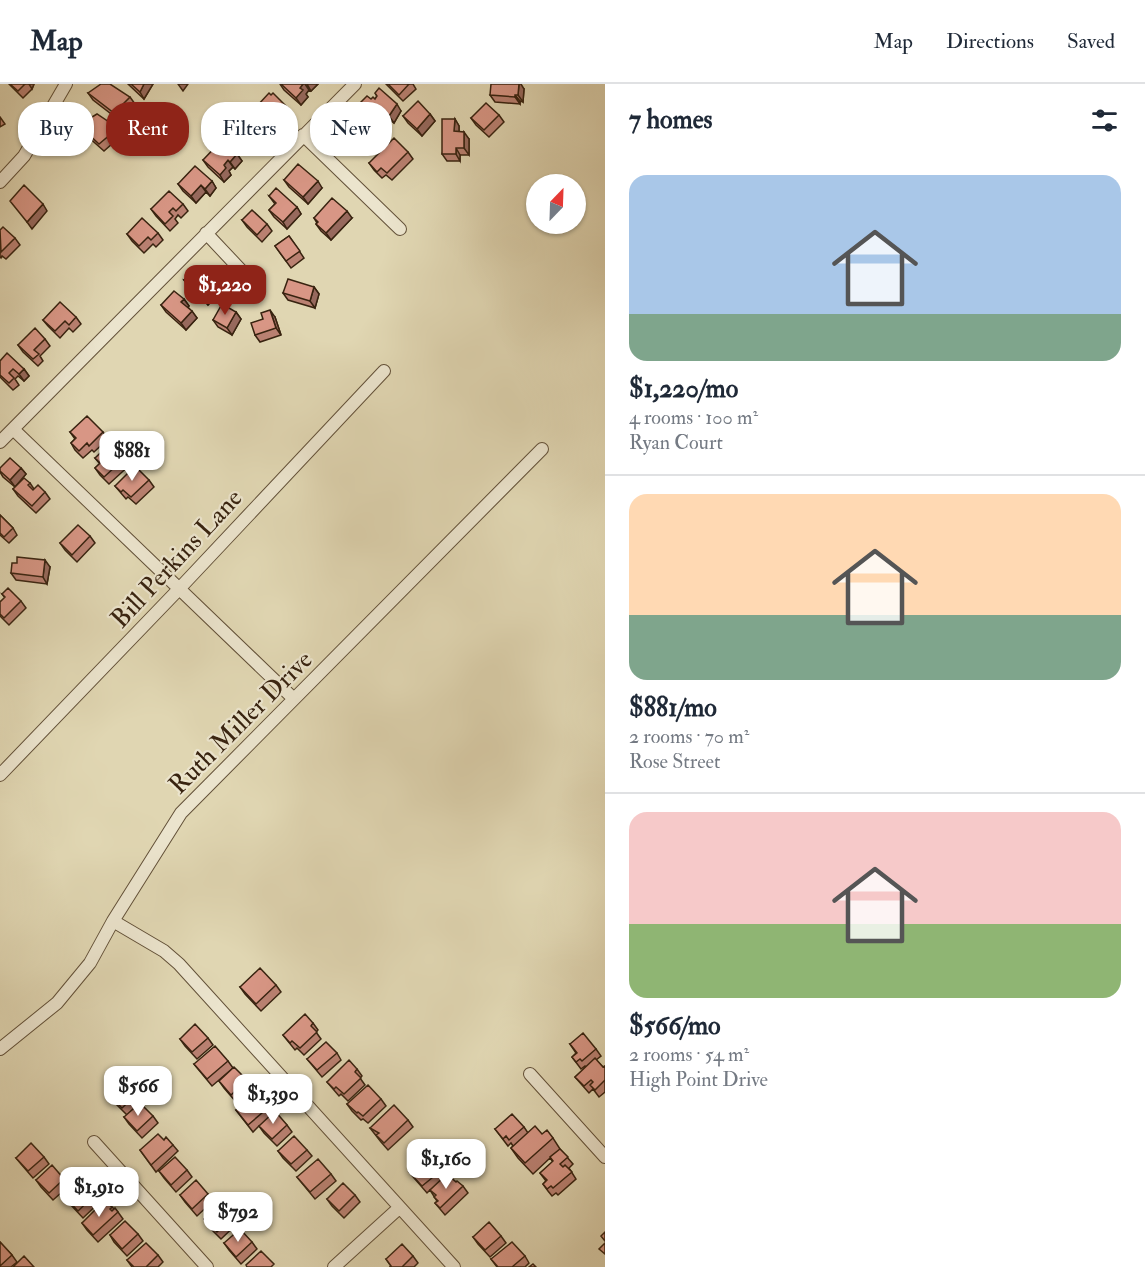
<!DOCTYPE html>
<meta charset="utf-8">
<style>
:root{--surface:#fff;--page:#f2f2f3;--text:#1f2937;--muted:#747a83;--line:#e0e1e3;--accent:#8f2418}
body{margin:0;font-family:"IM FELL Double Pica",serif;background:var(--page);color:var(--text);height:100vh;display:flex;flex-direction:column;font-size:22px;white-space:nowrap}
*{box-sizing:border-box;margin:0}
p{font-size:20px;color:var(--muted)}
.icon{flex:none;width:33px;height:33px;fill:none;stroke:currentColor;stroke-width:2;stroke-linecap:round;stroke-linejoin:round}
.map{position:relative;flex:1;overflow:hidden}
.side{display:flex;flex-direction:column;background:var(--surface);width:540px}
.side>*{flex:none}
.hud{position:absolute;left:18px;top:18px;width:496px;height:54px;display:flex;gap:12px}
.needle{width:39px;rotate:23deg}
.tools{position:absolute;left:526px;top:90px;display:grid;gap:12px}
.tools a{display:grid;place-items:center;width:60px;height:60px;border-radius:50%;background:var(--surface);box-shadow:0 2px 4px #0004;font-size:30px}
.price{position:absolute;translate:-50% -51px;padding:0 14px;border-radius:12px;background:#fff;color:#222;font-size:20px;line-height:39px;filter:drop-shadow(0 2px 3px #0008)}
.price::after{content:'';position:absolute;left:50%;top:36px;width:18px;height:14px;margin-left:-9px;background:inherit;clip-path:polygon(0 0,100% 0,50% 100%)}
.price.selected{background:var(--accent);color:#fff}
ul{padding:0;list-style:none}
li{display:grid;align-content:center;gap:12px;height:318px;padding:0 24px}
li+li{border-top:2px solid var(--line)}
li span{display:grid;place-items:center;height:186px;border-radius:18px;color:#555}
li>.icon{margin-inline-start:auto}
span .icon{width:108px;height:108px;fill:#fffc;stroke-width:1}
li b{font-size:26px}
h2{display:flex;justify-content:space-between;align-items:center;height:72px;padding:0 24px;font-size:26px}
.chip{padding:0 21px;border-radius:24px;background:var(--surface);box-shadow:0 2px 4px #0004;font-size:21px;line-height:54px}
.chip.selected{background:var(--accent);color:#fff}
header{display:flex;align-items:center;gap:36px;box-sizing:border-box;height:84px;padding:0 30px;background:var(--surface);border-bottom:2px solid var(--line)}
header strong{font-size:28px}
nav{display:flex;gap:33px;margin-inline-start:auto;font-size:21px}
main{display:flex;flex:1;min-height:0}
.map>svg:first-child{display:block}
</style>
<header>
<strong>Map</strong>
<nav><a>Map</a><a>Directions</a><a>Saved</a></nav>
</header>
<main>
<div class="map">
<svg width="605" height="1183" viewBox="0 0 605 1183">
<rect width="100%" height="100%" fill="#e0d6b2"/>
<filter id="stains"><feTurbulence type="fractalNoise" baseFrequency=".00333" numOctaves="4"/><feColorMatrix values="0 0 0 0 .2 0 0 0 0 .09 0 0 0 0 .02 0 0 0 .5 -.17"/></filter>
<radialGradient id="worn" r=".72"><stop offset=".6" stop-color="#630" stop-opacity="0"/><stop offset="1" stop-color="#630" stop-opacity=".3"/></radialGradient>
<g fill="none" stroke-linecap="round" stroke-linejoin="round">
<defs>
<path id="street" d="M303,51l97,94
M0,98l24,-26 42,-72
M206,149l47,50
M13,345l281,270
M0,358l355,-358
M0,691l179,-186 205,-218
M113,837l51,30 15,13 275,303
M0,965l57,-46 33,-40 23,-42 68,-108 361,-364
M530,990l75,83
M94,1058l113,125
M334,1183l65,-59"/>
</defs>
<!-- street casing -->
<use href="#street" stroke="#625038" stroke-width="14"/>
<!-- street -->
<use href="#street" stroke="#ebe4cd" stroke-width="12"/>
</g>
<!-- wall -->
<path fill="#ba8172" stroke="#382310" stroke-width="1.5" d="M9,0h25l-2,5 -9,9z
M128,0h25l-9,15z
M280,0h38l-7,7 -2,-1 -3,4 2,3 -7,8 -17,-15z
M386,0h27l3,5 -13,12z
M524,5l-1,13 -3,-1v3l-25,-2 -5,-7z
M88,9l42,4 5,7 -16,16 -26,-20z
M375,9l26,18 -7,12 -3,-2 -8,8 -13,-12 -10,-14 11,-4h4l2,-3z
M257,22l35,9 -6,8 -8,5 -16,-15z
M430,30l5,7 -13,15 -14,-13 -5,-7z
M499,31l5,7 -15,15 -13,-12 -5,-7z
M0,33l5,7 -5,3z
M92,33l26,11 4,7 -18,16 -27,-24 -4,-7z
M455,35l4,7v6l10,7v16h-9v6h-13l-5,-7z
M343,37l31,15 -16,17 -12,-12 -5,-7 6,-7z
M408,68l5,7 -21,21 -6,-5 -4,3 -8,-8 -5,-7z
M237,70l5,7 -7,8 -2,-2 -4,4 2,4 -7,7 -16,-15 -5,-7z
M284,96l38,8 -14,16 -19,-17z
M212,97l4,7 -6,8 -4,-4 -10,11 -13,-12 -5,-7z
M269,112l28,11 4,7 -14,15 -13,-12 -5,-7 6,-6z
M183,120l5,7 -7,7 -3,-3 -3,4 3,4 -8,8 -14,-15 -5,-7z
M314,134h38l-21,22 -10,-9 -5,-7 1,-1z
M242,136l25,4 5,7 -10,11 -15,-15z
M0,146l15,8 5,7 -14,14 -4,-3 -1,2 -1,-1z
M158,149l5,7 -7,7 -3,-3 -9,9 -12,-12 -5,-7z
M289,152l15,22 -13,10 -16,-22z
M184,196l28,8 5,7 -9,10 -19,-18z
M314,203l5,7 -4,14 -27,-8 -5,-7z
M184,215l5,7 -1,1 9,11 -11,12 -20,-18 -5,-7z
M236,228l5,7 -9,16 -14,-8 -5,-7z
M76,233l5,7 -8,8 -4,-4 -9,10 -12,-12 -5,-6z
M275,233l6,18 -21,7 -5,-7z
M45,255l5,7 -10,10 3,5 -5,5 -15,-14 -5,-7z
M0,277l24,8 5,7 -5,5 -6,-5 -3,3 4,6 -6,5 -13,-13z
M70,348h33l5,7 -14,13 -2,-2 -9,8 -8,-8 -4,-7 4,-4z
M128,371l5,7 -24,22 -9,-9 -5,-7 5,-4 -5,-6z
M0,384h21l5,6 -11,13 -12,-10 -3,-5z
M149,396l5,7 -18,17 -8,-7 -2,2 -11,-13z
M30,399l4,6 11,3 5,7 -14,14 -18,-17 -5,-7z
M0,431l13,13 4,7 -8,8 -9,-8z
M90,452l5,7 -18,19 -12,-12 -5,-7z
M50,483l-3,17 -31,-4 -5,-7z
M2,510l19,7 5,7 -17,17 -9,-9v-14l5,-4z
M276,901l5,7 -20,19 -16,-17 -5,-7z
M313,939l5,7 -2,2 5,7 -17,16 -7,-7 -2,2 -12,-15z
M208,954l5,7 -16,14 -12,-13 -5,-7z
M570,960l26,5 5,7 -5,4 7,7 2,-1v26l-6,5 -6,-8 -4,4 -14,-16 11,-10 -1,-1 -4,3 -9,-12 4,-4z
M337,969l4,7 -19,17 -15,-18z
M228,977l5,7 -21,18 -18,-22z
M357,985l5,7 -2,2 5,7 -17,16 -7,-7 -2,2 -12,-14z
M247,996l5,7 -16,15 -12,-14 -5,-7z
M137,1010l5,7 -15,14 -13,-13 -5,-7z
M381,1015l5,7 -18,17 -5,-4 -2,1 -9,-9 -5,-7z
M269,1023l4,6 14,12 5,7 -15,14 -13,-13 -5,-7 -6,6 -17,-22z
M153,1032l5,7 -16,15 -13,-14 -5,-7z
M408,1036l5,7 -25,23 -7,-8 -11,-14z
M524,1043l4,6 14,1 11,4 7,11 13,15 -4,4 7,11 -18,16 -2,-2 -4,3 -4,-5 -5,-7 3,-3 -6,-8 13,-11 -3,-4 -17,16 -15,-16 -7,-10 2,-2 -2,-3 -3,3 -13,-17z
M164,1056l9,5 5,6 -22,21 -16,-22z
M307,1066l5,6 -16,15 -13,-13 -5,-7z
M44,1073l5,7 -16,14 -12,-14 -5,-6z
M443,1085l3,5 10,8 7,4 5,7 -23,22 -10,-12 2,-2 -7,-11 -3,3 -18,-21z
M187,1086l5,7 -16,15 -12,-14 -5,-7z
M331,1090l5,7 -21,18 -18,-22z
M64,1095l5,7 -16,14 -12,-13 -5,-7z
M93,1106h7l5,7 -22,21 -13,-14 -5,-7z
M208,1110l5,7 -16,15 -12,-14 -5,-7z
M355,1111l5,7 -16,16 -12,-12 -5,-7z
M112,1123l6,5 5,7 -25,23 -11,-12 -5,-7z
M235,1130l5,7 -19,18 -13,-13 -4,-7z
M138,1150l5,7 -16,15 -13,-14 -4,-7z
M501,1152l5,7 -16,14 -12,-13 -5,-7z
M0,1158l12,13 5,7 -6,5h-11z
M252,1158l5,7 -16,15 -12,-14 -5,-7z
M158,1171l5,7 -5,5h-26l-5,-7z
M413,1172l5,7 -4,4h-24l1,-1 -5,-7z
M525,1172l4,7 -4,4h-28l-6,-8z"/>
<!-- shaded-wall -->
<path fill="#97695d" stroke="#382310" stroke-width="1.5" d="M29,0h5l-2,5z
M144,0h9l-9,15 -4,-7z
M178,0h10l-5,7z
M303,0h2l4,6 -3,4 2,3 -7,8 -5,-7 4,-10z
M307,0h11l-7,7z
M519,0h2l3,5 -1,13 -5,-7z
M515,11l5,6v3l-5,-7z
M397,20l4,7 -7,12 -5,-7z
M288,24l4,7 -6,8 -5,-7z
M386,30l5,7 -8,8 -5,-6z
M430,30l5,7 -13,15 -5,-7z
M455,35l4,7v12l-5,-7z
M369,45l5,7 -16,17 -4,-7z
M464,48l5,7v16l-5,-7z
M456,64l4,7v6l-4,-7z
M237,70l5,7 -7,8 -5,-7z
M228,76l5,7 -4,4 2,4 -7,7 -4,-7 4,-10z
M212,97l4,7 -6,8 -5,-7z
M318,97l4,7 -14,16 -5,-7z
M201,101l5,7 -10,11 -5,-7z
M43,120l4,7 -15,18 -5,-7z
M297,123l4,7 -14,15 -4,-7z
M347,127l5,7 -21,22 -5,-7z
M314,203l5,7 -4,14 -5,-7z
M212,204l5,7 -9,10 -4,-7z
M184,215l5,7 -3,3 -5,-7z
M270,226l5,7 6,18 -5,-7z
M192,227l5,7 -11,12 -5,-7z
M236,228l5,7 -9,16 -5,-7z
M24,285l5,7 -5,5 -5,-7z
M21,384l5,6 -11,13 -5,-7z
M45,476l5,7 -3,17 -4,-7z"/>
<!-- building -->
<path fill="#d89685" stroke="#382310" stroke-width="1.5" d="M10,0h15l-7,7z
M101,0h9l20,13 -16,16 -26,-20z
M131,0h13l-4,8z
M281,0h22l-3,4 3,2 -7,8z
M388,0h21l-10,11z
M491,0h28l-1,11h-3v2l-25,-2z
M379,4l18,16 -8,12 -3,-2 -8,9 -13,-13 1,-1 -6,-6 7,-7 4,3 2,-2 2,2 2,-3 -2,-3z
M269,9l2,2 2,-2 15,15 -7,8 -8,5 -16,-15z
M418,17l12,13 -13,15 -14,-13z
M486,19l13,12 -15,15 -13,-12z
M81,24l11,9 5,-3 21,14 -19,16 -26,-24z
M351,28l18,17 -15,17 -13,-12 7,-8 -5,-5z
M442,35h13l-1,12 10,1v16h-8v6h-14z
M394,54l14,14 -21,21 -6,-5 -4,4 -8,-9z
M222,56l15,14 -7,8 -2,-2 -4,5 2,3 -6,7 -17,-15z
M298,80l20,17 -15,16 -19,-17z
M195,82l17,15 -7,8 -4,-4 -10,11 -13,-12z
M24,101l19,19 -16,18 -17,-21z
M276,104l21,19 -14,15 -14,-12 7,-7 -7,-7z
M169,107l14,13 -7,7 -3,-3 -4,4 4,4 -8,8 -14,-15z
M332,114l15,13 -21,22 -10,-9 2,-2 -4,-4z
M252,126l15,14 -10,11 -15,-15z
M142,134l16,15 -7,7 -3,-3 -9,9 -12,-12z
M3,143l12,11 -14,14 -1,-22z
M289,152l11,15 -14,10 -11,-15z
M193,186l19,18 -8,10 -20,-18z
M288,195l26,8 -4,14 -27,-8z
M174,207l10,8 -3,3 11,9 -11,12 -20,-18z
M60,218l16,15 -7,8 -4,-4 -10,10 -12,-11z
M222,220l14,8 -9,16 -14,-8z
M270,226l6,18 -21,7 -4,-12 12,-4 -2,-6z
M35,244l10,11 -11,11 5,4 -6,5 -15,-14z
M7,269l17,16 -5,5 -6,-5 -4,4 5,5 -5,5 -9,-8v-14z
M87,332l16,16 -14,14 -2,-3 -8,8 -8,-8 5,-5 -6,-6z
M114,356l14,15 -24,22 -9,-9 5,-5 -5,-5z
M10,374l11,10 -11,12 -10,-9v-3z
M135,382l14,14 -18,17 -8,-7 -2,2 -6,-6z
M24,394l6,5 -2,2 5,5 5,-5 7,7 -13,14 -19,-17z
M0,431l13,13 -9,9 -4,-4z
M78,441l12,11 -18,19 -12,-12z
M17,473l28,3 -2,17 -32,-4 1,-10h5z
M8,504l13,13 -17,17 -4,-4v-12l5,-5 -3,-3z
M260,884l16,17 -20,19 -16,-17z
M305,930l8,9 -2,3 6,6 -17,16 -8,-7 -2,2 -7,-8z
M195,940l13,14 -16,14 -12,-13z
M583,949l13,16 -14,12 -2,-2 -4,3 -4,-5 5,-4 -7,-9z
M326,958l11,11 -20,17 -10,-11z
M215,962l13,15 -21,18 -13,-15z
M595,974l8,9 2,-1v14l-10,10 -5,-5 3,-3 -2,-2 -7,6 -9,-9z
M349,976l8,9 -2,3 6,6 -17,16 -8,-7 -2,2 -7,-7z
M234,983l13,13 -16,15 -12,-14z
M125,996l12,14 -15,14 -13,-13z
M368,1001l13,14 -18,17 -5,-4 -1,1 -10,-9z
M256,1008l13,15 -21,18 -12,-15z
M140,1019l13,13 -16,15 -13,-14z
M394,1021l14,15 -24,23 -8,-8 3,-2 -9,-5z
M275,1027l12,14 -15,14 -13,-13z
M512,1030l12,13 -15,13 -3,-4 -3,3 -8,-10z
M535,1042l7,8 5,-4 6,8 -28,25 -14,-15z
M158,1050l6,6 2,-3 7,8 -22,20 -11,-15z
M294,1052l13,14 -16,14 -13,-13z
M31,1059l13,14 -16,14 -12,-13z
M560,1065l8,8 -8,7 3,3 2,-2 7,7 -19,16 -2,-2 -4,3 -4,-5 4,-4 -7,-7 13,-12 -3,-4z
M430,1070l13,15 -21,17 -13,-14z
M175,1073l12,13 -16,15 -12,-14z
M318,1075l13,15 -21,18 -13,-15z
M52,1081l12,14 -15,14 -13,-13z
M447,1090l9,8 1,-1 6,5 -23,22 -5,-5 3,-2 -4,-4 2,-2 -6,-5z
M84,1096l9,10 3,-4 4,4 -22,21 -13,-14z
M196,1096l12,14 -16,15 -12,-14z
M343,1099l12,12 -16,16 -12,-12z
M104,1117l8,6 -2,2 2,2 3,-3 3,4 -25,23 -11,-12z
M222,1117l13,13 -18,18 -13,-13z
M125,1137l13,13 -16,15 -12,-14z
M489,1138l12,14 -16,14 -12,-13z
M240,1145l12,13 -16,15 -12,-14z
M605,1148v9l-4,-5z
M0,1158l12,13 -12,11z
M512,1158l13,14 -13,11h-14l-7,-8z
M146,1159l12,12 -12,12h-12l-7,-7z
M605,1159v11l-6,-5z
M402,1160l11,12 -11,11h-12l1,-1 -5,-7z
M261,1167l13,13 -3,3h-24l-1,-2z
M24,1172l10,11h-21z
M533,1180l3,3h-7z"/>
<g text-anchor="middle" stroke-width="4.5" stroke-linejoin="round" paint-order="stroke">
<!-- street labels -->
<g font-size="26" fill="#382310" stroke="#ebe4cd">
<text transform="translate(176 474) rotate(-47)" y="9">Bill Perkins Lane</text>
<text transform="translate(240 638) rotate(-45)" y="9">Ruth Miller Drive</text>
</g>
</g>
<rect width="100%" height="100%" filter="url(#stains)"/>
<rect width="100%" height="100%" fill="url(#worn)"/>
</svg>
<div class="tools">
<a><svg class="needle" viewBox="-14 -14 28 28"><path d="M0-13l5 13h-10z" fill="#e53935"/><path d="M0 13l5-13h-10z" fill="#747a83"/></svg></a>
</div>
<b class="price selected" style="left:225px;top:232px">$1,220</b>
<b class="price" style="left:132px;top:398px">$881</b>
<b class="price" style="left:138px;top:1033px">$566</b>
<b class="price" style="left:273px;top:1041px">$1,390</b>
<b class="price" style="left:446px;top:1106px">$1,160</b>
<b class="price" style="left:99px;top:1134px">$1,910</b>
<b class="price" style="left:238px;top:1159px">$792</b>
<div class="hud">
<a class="chip">Buy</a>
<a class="chip selected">Rent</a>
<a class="chip">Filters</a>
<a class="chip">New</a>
</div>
</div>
<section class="side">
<h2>7 homes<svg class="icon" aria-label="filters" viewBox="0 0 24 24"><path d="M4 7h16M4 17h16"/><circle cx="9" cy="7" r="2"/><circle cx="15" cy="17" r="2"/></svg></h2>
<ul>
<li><span style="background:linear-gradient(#a9c7e8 75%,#7fa58c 0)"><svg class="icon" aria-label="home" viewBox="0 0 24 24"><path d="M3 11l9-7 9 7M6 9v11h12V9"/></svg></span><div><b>$1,220/mo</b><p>4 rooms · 100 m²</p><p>Ryan Court</p></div></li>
<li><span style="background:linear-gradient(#ffd9b3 65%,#7fa58c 0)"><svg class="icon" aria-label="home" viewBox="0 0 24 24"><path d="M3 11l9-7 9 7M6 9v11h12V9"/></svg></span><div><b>$881/mo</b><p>2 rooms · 70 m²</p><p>Rose Street</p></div></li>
<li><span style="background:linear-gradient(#f6c9c9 60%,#8fb573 0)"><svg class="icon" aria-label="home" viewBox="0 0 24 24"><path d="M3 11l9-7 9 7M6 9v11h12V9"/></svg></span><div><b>$566/mo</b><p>2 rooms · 54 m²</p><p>High Point Drive</p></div></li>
</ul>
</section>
</main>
